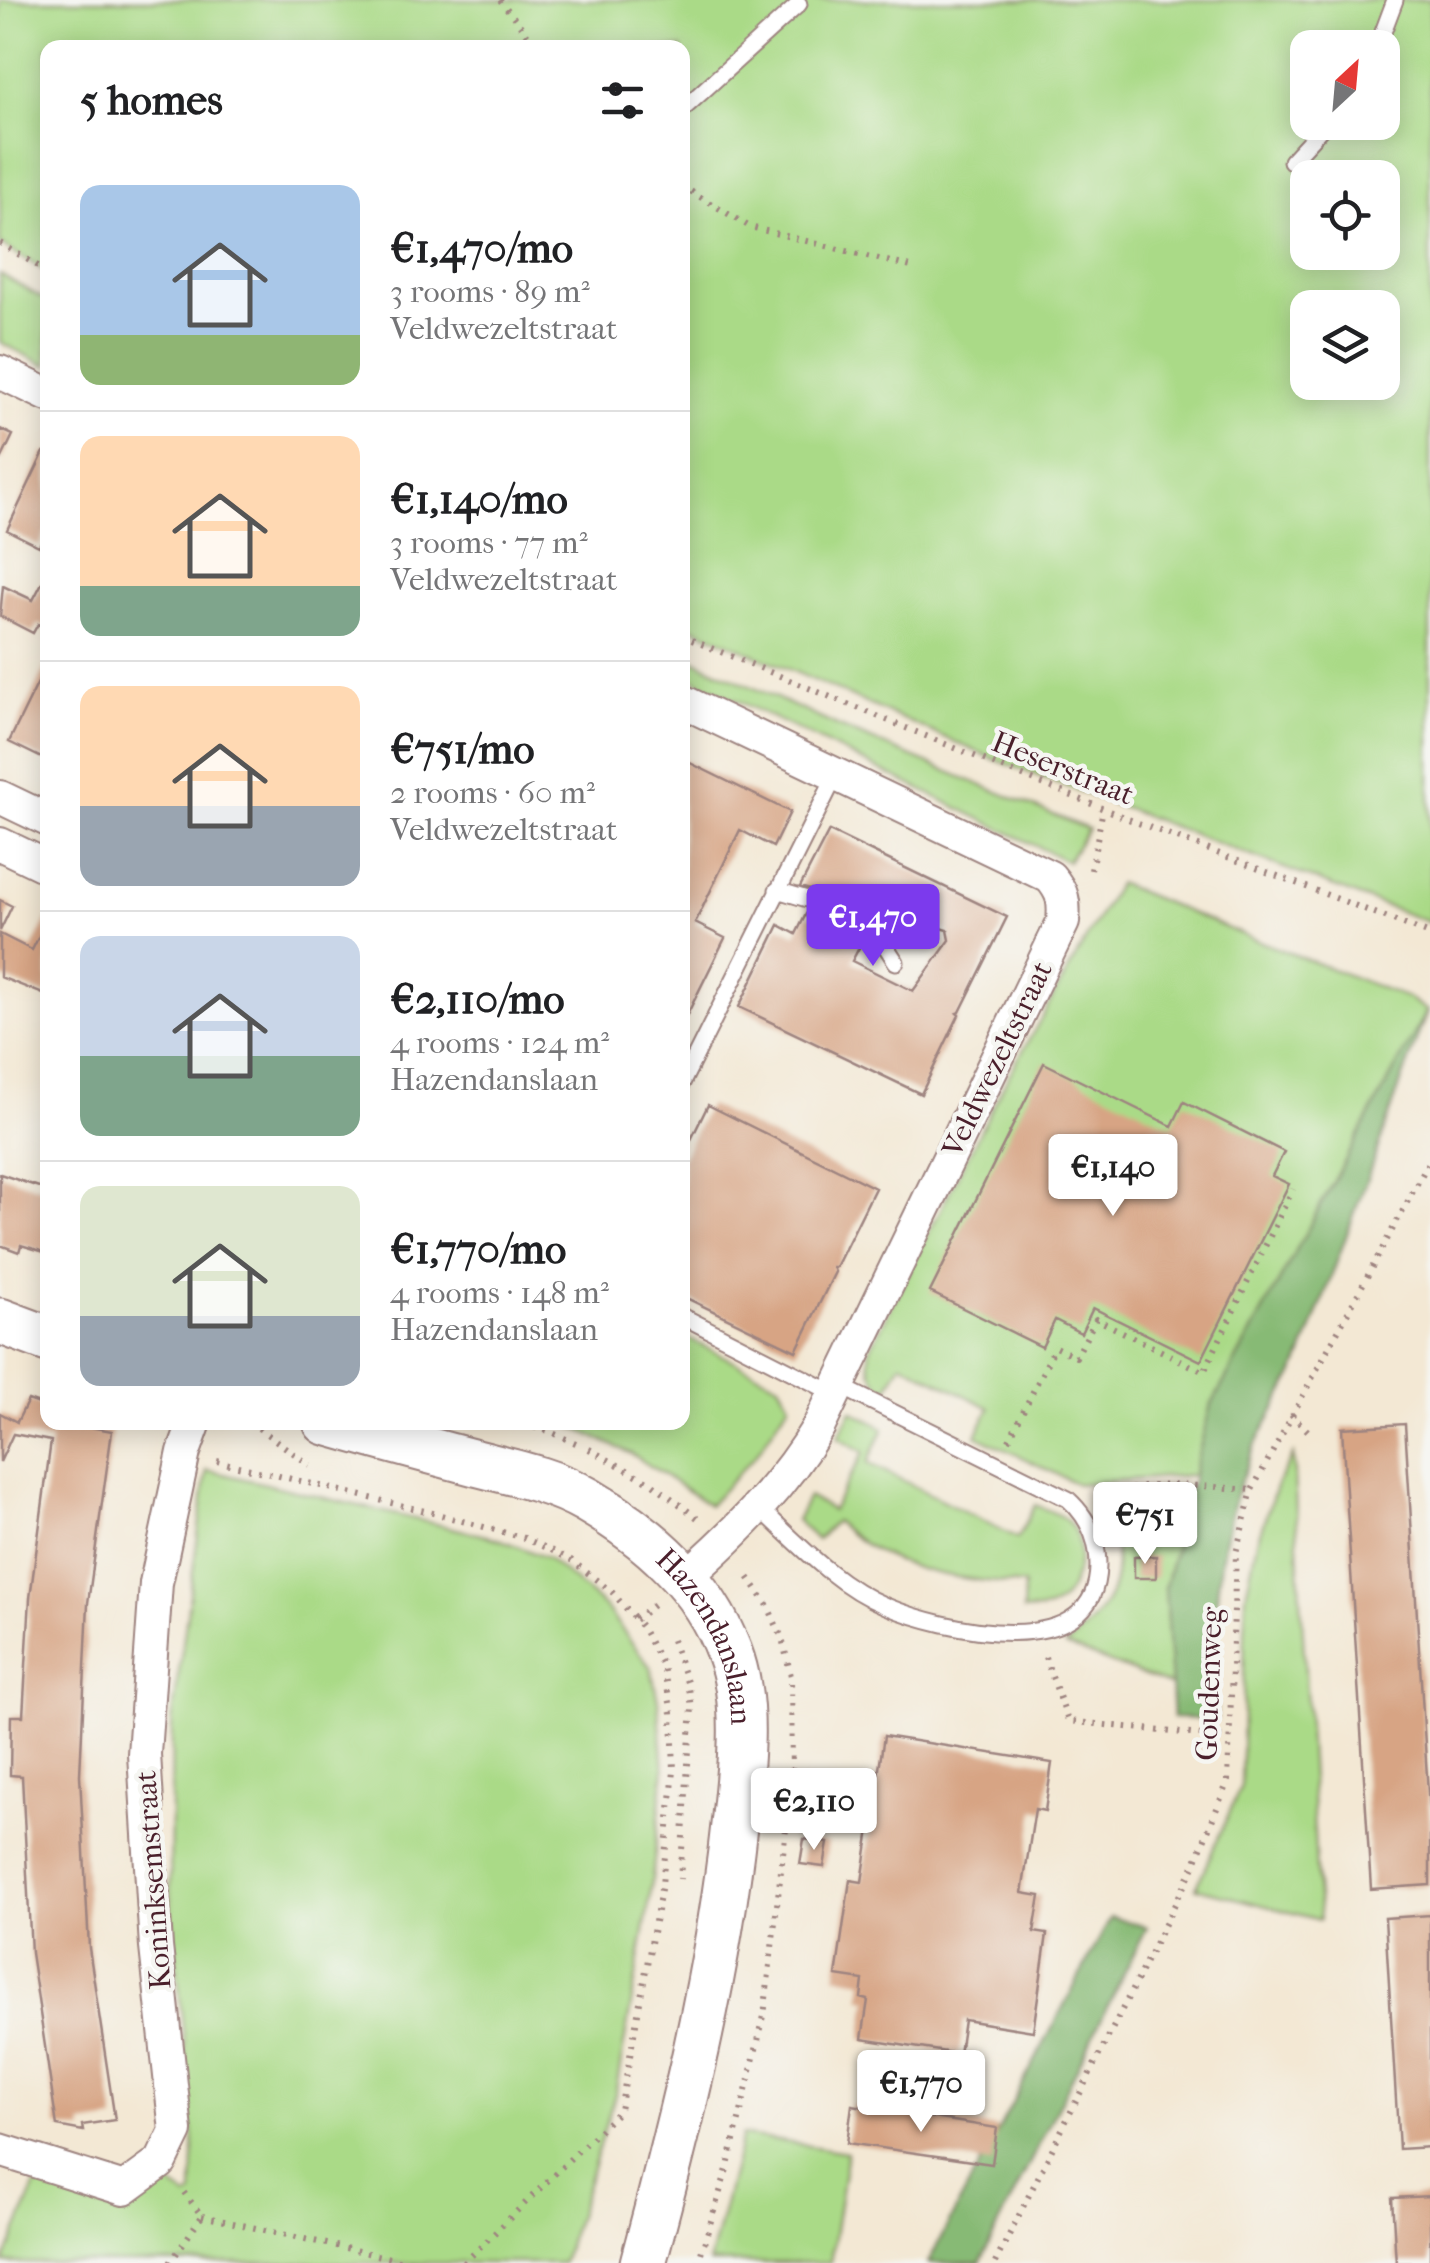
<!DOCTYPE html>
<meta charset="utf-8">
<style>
:root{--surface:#fff;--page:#f6f6f6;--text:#202124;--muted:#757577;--line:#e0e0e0;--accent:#7c3aed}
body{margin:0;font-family:"IM FELL French Canon",serif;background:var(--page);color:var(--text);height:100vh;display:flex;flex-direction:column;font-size:38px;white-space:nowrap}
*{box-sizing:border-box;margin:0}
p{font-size:32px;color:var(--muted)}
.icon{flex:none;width:55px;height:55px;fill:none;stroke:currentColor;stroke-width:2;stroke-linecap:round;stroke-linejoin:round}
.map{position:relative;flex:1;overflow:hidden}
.panel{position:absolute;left:40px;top:40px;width:650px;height:1390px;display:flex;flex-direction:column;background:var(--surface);border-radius:20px;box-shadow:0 5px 25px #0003}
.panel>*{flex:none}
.needle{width:65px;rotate:26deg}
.tools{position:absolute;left:1290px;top:30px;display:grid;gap:20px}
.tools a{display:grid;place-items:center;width:110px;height:110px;border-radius:20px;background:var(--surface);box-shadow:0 5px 25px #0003;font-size:50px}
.price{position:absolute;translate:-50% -85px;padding:0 22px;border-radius:10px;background:#fff;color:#222;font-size:32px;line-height:65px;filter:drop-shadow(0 2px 5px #0008)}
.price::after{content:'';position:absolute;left:50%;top:60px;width:30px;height:22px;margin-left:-15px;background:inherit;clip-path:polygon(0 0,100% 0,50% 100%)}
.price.on{background:var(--accent);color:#fff}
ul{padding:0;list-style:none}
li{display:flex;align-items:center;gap:30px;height:250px;padding:0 40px}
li+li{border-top:2px solid var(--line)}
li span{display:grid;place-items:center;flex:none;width:280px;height:200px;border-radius:20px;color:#555}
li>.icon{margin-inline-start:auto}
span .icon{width:120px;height:120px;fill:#fffc;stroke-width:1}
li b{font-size:42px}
h2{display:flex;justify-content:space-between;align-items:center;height:120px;padding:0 40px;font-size:42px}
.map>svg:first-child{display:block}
</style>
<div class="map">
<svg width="1430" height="2263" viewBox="0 0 1430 2263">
<rect width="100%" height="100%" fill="#f6f6f2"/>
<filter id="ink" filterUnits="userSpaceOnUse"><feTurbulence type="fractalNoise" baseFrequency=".01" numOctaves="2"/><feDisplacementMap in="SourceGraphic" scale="20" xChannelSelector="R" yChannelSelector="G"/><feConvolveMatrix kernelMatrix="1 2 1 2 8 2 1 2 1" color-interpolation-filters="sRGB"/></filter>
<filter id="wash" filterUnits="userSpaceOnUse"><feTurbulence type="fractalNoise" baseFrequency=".0048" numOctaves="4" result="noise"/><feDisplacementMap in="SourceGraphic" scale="40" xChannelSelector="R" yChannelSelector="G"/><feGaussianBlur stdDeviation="2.25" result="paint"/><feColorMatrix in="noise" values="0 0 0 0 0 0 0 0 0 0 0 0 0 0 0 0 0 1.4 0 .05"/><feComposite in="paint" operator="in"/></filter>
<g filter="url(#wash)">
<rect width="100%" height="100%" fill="#f3e8d4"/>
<!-- green -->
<path fill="#aada87" stroke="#7a7c59" stroke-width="2.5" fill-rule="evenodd" d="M0,0h1430v923l-434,-163 -313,-137 -1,-575h-634l-1,224 -47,-28zM1308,48h74v74h-74zM1308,178h74v74h-74zM1308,308h74v74h-74z
M0,274l47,27v65l-47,-24z
M683,655l154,71 251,103 -21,32 -384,-187z
M1118,883l130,54 160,61 19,13 -217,397 -17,67 -116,9 -101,-49 14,-27 -88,-45 -15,26c-15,-8 -18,-21 -18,-38l137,-271z
M683,1336l96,48 11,19 -33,50 -48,52 -77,-51 -68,-31 118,-1z
M852,1411l32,17 -16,35 150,75 17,-33c10,4 22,8 30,14 26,20 13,79 -17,90 -7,2 -18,1 -25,2l1,-26c-71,-7 -135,-12 -189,-64l-18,19 -21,-20 12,-23 24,13 32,-58 -26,-15z
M1293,1455l24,431 3,34 -124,-32 45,-102 5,-192 11,-53 20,-57z
M207,1470l292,69 48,19 58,49 46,61 7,32 6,70 -14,128 -35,197 -53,168h-558l34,-84 79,19 40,-22 31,21 5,-3 1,-48 -24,-253 2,-172z
M1190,1491l-25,96 6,99 -106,-40c51,-40 61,-71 42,-134z
M742,2135l105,17 -17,111h-121z"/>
<!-- forest -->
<path fill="#87ba74" stroke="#686c50" stroke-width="2.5" d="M1427,1011c-42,115 -81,230 -125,344 -14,36 -37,67 -52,102 -36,83 -38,173 -34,262l-43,-1 -8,-131 45,-179z
M1111,1917l36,10 -167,336h-52z"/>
<g id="blocks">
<!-- building -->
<path fill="#d7a484" d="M0,429l13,6 -13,27z
M44,452l4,1v74l-9,19 -32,-16z
M42,583l6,3v43l-10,-5 -5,9 -33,-17 3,-30 30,14z
M45,668l3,1v92l-39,-19z
M682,759l108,53 -17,35 -33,-17 -45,93 30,15 -43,87z
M829,831l178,86 -47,95 -3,1 2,2 -38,79 -182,-87 40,-82 17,9 10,-20 56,28 -10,19 61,30 37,-51 -2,-10 -148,-43z
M0,900l12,6 -12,25z
M48,918v78l-48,-19v-43l32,16z
M1044,1063l128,63 12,-24 100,50 -12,24 17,8 -88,177 -108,-53 -12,25 -26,-13 -13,27 -112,-55z
M708,1105l167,83 -39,79h-3l2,5 -39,79 -114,-55v-138z
M0,1174l48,16v63l-27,-8 -2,7 -19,-7z
M28,1400l20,7v15h31v3l33,6 -24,172 -8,172 9,173 26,172 -33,5 1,6 -26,-5 -26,-173 -9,-177 -12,-1 1,-59h12l7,-118 21,-157 -38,-7 -13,28v-49l17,9z
M1405,1424l25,401v60l-59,4 -29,-461z
M1155,1510v22l-21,1 -1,-22z
M1156,1556v22h-22v-21z
M884,1736l168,27 -7,48 -10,-2 -13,84 18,3 -6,36 13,2 -14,97 -69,-11 -5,34 -97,-15 6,-39 -7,-2 2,-18 -27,-4 14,-96 12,2z
M804,1839l24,4 -4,24 -24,-3z
M1430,1915v232l-31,2 -14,-231z
M852,2105l145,23 -5,36 -145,-21z
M1430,2196v67h-34l-4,-65z"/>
</g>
</g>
<g filter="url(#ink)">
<use href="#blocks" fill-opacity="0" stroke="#9e8480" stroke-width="2.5"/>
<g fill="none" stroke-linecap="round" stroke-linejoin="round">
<defs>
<path id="lane" d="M1377,48l18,-48
M682,110l117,-106
M1291,161l36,-39
M777,890l90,27 29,45
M682,1083l155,-310
M682,1316l153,78
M760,1508c38,36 77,78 126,98 57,24 211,60 212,-40 0,-27 -10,-49 -30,-67l-228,-113"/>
<path id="street" d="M0,372l48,23
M682,701l368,176c13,15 15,25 13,45l-244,504c-36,60 -81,105 -133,151
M0,797l48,23
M0,844l48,23
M0,2150l124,39 37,-27 15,-31 -20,-184 -12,-193 12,-171 28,-131 11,-30"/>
<g id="secondary">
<path d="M0,1321l48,18"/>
<path id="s1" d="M326,1422c48,14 97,27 146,40 39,10 80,18 115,38 62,36 116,83 142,152 20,52 11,118 5,173 -16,149 -52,293 -91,438"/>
</g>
</defs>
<!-- lane casing -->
<use href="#lane" stroke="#9e8480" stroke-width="19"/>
<!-- street casing -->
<use href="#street" stroke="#9e8480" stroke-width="36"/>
<!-- secondary casing -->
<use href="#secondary" stroke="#9e8480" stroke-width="49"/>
<!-- path -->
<path stroke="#9e8480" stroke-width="6" stroke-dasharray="2.5 8" stroke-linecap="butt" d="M500,0l38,48
M682,186l68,41 161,40
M0,243l48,29
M682,636l451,185 297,113
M1091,870l12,-61
M1291,1414l20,20
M250,1422l60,43
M514,1422l34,9 30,13
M1009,1440l46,-93 21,10 20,-38 108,53 89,-183
M589,1449l64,35 47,36
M217,1461l220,53 87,24 27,12 20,10 41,32 29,34 22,40 9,47 2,58 -12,113 -42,226 -156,153
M1101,1497c47,-18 102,-11 151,-7
M635,1620l20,-16
M672,1640l17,48 3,19 -12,172
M1045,1657l23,64 161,17
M202,2216l210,47
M170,2263l32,-47 -20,-26
M698,2263l30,-97 36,-150 28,-239 -1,-101 -9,-38 -15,-34 -23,-33
M995,2263l198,-395 35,-87 8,-228 16,-63 178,-330"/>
<!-- lane -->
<use href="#lane" stroke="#fff" stroke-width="15"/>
<!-- street -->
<use href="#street" stroke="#fff" stroke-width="32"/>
<!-- secondary -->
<use href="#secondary" stroke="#fff" stroke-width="45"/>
</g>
</g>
<g text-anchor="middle" stroke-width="9" stroke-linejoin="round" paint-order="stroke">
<!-- street labels -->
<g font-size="30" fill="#4a1f2b" stroke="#f6f6f2">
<text transform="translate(1063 768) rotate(22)" y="10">Heserstraat</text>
<text transform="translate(997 1059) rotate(-64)" y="10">Veldwezeltstraat</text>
<text dy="10" stroke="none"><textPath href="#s1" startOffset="462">Hazendanslaan</textPath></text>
<text transform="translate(1209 1684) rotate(-88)" y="10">Goudenweg</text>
<text transform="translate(153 1880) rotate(-94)" y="10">Koninksemstraat</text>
</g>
</g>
</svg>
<div class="tools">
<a><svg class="needle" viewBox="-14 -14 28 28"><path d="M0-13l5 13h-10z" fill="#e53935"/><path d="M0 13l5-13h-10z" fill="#757577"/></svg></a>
<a><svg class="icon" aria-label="locate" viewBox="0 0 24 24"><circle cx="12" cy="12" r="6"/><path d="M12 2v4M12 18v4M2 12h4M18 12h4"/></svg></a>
<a><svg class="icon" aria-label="layers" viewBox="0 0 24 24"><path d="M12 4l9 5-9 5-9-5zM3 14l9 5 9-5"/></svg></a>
</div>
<b class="price on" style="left:873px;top:969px">€1,470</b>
<b class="price" style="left:1113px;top:1219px">€1,140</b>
<b class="price" style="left:1145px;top:1567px">€751</b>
<b class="price" style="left:814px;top:1853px">€2,110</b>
<b class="price" style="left:921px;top:2135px">€1,770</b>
<section class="panel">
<h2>5 homes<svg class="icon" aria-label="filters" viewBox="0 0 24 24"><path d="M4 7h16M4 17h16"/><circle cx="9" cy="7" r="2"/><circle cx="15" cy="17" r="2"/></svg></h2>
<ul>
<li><span style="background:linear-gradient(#a9c7e8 75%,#8fb573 0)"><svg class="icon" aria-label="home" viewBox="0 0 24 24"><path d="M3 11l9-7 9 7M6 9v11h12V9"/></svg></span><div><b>€1,470/mo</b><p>3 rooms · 89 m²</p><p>Veldwezeltstraat</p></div></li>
<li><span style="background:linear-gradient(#ffd9b3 75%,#7fa58c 0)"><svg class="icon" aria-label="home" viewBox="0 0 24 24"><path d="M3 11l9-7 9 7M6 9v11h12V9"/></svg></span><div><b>€1,140/mo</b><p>3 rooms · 77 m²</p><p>Veldwezeltstraat</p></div></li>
<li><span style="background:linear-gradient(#ffd9b3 60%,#9aa5b1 0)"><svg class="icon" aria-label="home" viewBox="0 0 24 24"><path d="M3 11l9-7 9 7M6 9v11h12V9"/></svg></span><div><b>€751/mo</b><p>2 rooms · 60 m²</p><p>Veldwezeltstraat</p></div></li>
<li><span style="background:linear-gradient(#c9d6e8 60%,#7fa58c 0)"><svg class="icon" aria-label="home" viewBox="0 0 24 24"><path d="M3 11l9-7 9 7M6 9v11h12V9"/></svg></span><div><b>€2,110/mo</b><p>4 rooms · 124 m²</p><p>Hazendanslaan</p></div></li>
<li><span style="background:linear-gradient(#dfe7d0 65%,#9aa5b1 0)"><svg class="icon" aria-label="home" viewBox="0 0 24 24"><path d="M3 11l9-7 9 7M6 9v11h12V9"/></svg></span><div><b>€1,770/mo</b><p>4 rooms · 148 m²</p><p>Hazendanslaan</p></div></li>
</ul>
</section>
</div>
